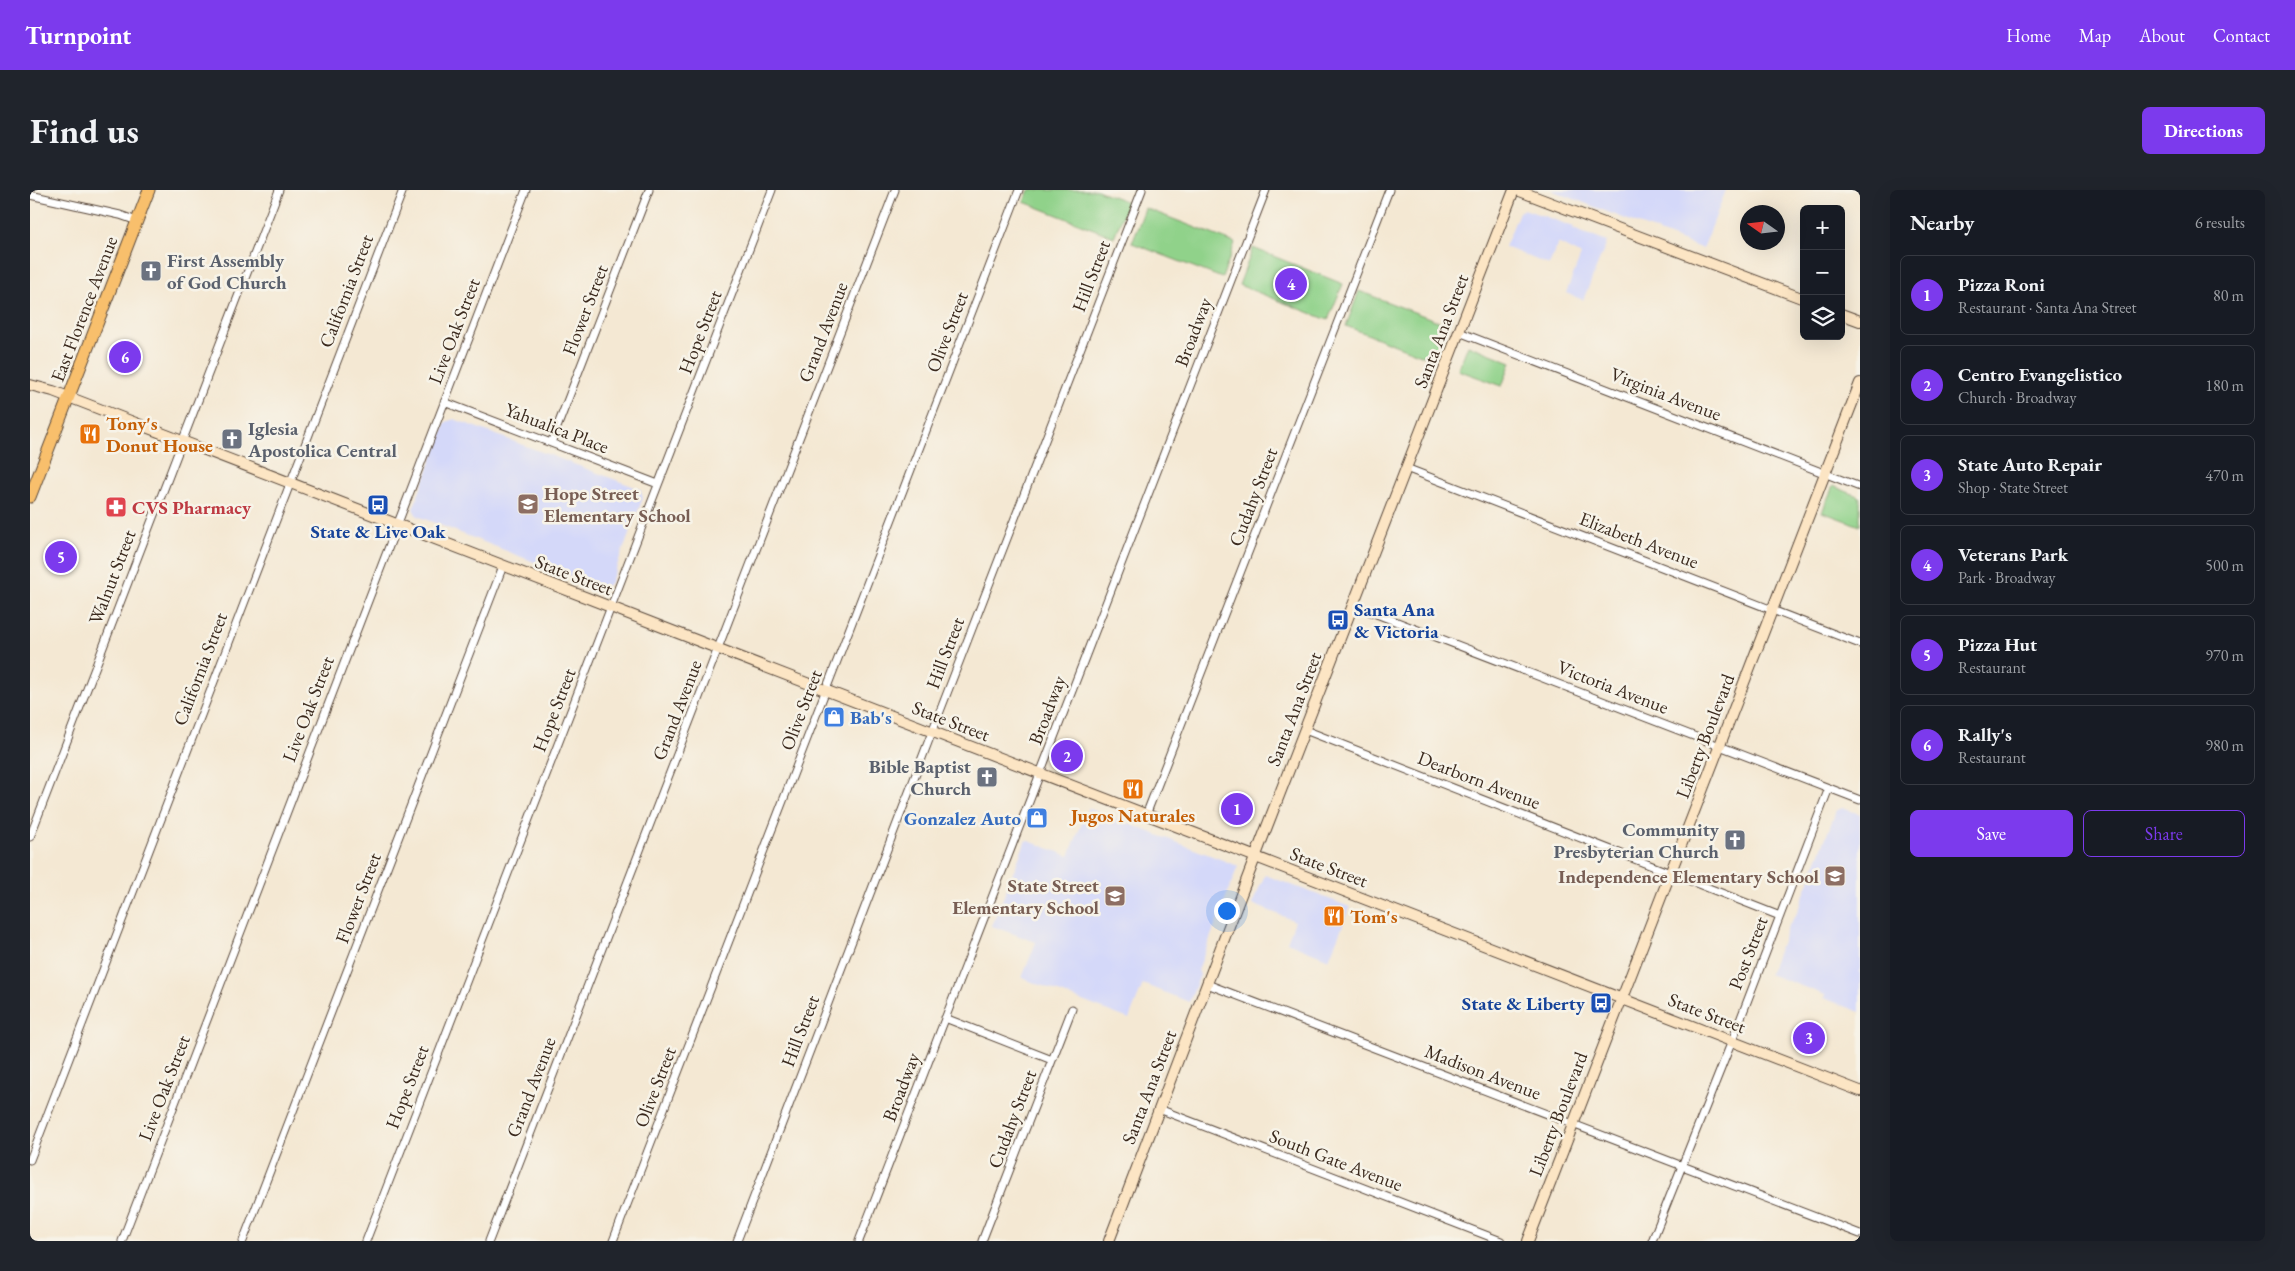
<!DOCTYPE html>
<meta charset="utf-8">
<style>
:root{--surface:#171b24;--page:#20242c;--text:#f1f3f6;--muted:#9ea1a6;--line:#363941;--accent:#7c3aed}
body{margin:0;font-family:"EB Garamond",serif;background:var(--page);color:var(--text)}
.controls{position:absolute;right:15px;top:15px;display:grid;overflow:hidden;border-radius:8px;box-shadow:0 5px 20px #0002}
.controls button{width:45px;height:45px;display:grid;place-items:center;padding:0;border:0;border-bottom:1px solid var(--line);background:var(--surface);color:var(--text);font:25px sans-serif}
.compass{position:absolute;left:1710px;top:15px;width:45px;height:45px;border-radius:50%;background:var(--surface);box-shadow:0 5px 20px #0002;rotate:284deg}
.you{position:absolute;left:1196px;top:720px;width:18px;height:18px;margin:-12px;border:4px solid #fff;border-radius:50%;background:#1a73e8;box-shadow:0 0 0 8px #1a73e833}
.badge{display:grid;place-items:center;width:32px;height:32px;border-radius:50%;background:var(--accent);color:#fff;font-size:16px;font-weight:700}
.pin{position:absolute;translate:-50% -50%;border:2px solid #fff;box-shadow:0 1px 5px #0006}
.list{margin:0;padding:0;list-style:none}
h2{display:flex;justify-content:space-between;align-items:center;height:65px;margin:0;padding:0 20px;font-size:21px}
h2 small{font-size:16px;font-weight:400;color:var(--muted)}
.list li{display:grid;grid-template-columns:32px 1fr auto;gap:15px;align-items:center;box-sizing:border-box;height:80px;margin:0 10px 10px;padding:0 10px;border:1px solid var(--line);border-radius:8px}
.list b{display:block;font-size:19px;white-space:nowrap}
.list p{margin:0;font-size:16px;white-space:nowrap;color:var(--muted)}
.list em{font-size:16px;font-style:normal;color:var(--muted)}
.actions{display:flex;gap:10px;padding:15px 20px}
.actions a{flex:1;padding:11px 0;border:1px solid var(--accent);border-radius:8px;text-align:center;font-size:18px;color:var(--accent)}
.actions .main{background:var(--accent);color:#fff}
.icon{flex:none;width:28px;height:28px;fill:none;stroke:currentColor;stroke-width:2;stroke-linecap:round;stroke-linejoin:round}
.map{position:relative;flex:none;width:1830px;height:1051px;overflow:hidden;border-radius:8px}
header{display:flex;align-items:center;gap:30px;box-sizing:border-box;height:70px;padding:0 25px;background:var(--accent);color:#fff}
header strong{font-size:24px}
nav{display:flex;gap:28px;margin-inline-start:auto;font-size:18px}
.intro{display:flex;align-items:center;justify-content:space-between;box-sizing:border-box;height:120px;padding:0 30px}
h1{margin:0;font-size:35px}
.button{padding:12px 22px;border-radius:8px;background:var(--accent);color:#fff;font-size:18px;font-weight:700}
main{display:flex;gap:30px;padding:0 30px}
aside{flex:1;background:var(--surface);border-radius:8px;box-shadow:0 5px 20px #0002}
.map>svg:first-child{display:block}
.built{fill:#d4d8f9}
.green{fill:#90d28a;stroke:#667e54}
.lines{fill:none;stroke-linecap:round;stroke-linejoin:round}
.street-casing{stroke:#574639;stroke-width:9}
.secondary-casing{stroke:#574639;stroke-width:12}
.primary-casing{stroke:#574639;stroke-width:13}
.street{stroke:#fff;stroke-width:7}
.secondary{stroke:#fce5c4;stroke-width:10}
.primary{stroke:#f8bf6c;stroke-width:11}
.labels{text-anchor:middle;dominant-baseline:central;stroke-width:5;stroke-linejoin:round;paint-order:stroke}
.worship-label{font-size:19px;font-weight:bold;fill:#5b616d;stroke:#f7f3e8;text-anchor:start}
.street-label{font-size:19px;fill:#3b2a1e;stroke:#f7f3e8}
.food-label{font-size:19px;font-weight:bold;fill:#c56008;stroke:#f7f3e8;text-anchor:start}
.education-label{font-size:19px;font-weight:bold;fill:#785e54;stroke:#f7f3e8;text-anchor:end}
.health-label{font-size:19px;font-weight:bold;fill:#be3a42;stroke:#f7f3e8;text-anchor:start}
.transit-label{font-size:19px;font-weight:bold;fill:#164399;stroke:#f7f3e8}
.shop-label{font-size:19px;font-weight:bold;fill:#366cbe;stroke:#f7f3e8;text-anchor:start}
</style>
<header>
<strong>Turnpoint</strong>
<nav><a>Home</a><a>Map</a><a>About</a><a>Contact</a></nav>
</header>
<div class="intro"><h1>Find us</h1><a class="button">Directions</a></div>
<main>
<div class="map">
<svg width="1830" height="1051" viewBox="0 0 1830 1051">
<rect width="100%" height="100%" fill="#f7f3e8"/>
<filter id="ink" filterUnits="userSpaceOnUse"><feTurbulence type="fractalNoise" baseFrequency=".02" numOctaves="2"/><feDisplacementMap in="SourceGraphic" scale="10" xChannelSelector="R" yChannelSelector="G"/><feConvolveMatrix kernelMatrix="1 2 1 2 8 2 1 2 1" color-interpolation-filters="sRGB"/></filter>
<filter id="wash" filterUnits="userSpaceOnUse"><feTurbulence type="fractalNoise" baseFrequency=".0096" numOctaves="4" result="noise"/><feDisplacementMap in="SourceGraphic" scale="20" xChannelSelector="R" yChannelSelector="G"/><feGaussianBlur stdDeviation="1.12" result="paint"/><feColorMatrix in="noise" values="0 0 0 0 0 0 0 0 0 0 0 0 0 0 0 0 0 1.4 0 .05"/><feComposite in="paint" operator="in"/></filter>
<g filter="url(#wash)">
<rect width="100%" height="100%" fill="#f4e8d3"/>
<path class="built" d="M1521,0h175l-23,59z
M1494,19l50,18 -1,2 34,13 -24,58 -17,-7 15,-38 -23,-12 -9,22 -44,-18 14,-35z
M424,229l186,70 3,9 -33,86 -9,4 -184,-72 -4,-7 33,-87z
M1058,618l150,58 -40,104 2,5 -11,27 -46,-18 -14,35 -107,-41 14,-36 -44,-16 34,-86 43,16z
M1812,618l18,6v198l-36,-14 1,-3 -56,-21 19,-48 8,-11 40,-104z
M1235,685l85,32 -21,52 -42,-17 8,-21 -43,-17z"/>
<path class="green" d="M999,0h68l31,12 -14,35 -90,-35z
M1115,18l90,35 -13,35 -90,-35z
M1223,58l90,36 -15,36 -89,-35z
M1329,101l89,34 -14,35 -88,-34z
M1438,155l43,17 -9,24 -44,-16z
M1803,296l27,11v29l-38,-14z"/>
</g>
<g filter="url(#ink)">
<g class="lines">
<g class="street-casing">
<path id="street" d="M0,5l90,20 17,6
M1429,142l401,155
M414,212l214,82
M521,253l98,-253
M1376,278l454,176
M1323,415l507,195
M1275,540l475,186
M1116,625l243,-625
M0,647l249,-647
M1177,794l653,250
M915,828l107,42
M1129,919l342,132
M0,970l373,-970
M92,1051l404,-1051
M213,1051l260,-675
M336,1051l406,-1051
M459,1051l406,-1051
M583,1051l406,-1051
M707,1051l195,-509 210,-542
M829,1051l407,-1051
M952,1051l90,-232
M1622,1051l80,-200 97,-253"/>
</g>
<g class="secondary-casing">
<path id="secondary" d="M1487,0l287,109
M1811,124l19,7
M0,195l23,6 1807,700
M1079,1051l152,-399 253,-652
M1498,1051l332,-858"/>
</g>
<g class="primary-casing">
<path id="primary" d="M0,307l119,-307"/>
</g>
<use href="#street" class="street"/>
<use href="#secondary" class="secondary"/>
<use href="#primary" class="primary"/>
</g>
</g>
<defs>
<g id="church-square" transform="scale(1.125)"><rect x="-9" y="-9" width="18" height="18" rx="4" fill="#6b7280" stroke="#f7f3e8"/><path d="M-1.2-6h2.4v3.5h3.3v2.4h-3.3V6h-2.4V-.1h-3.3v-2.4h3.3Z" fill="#fff"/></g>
<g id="restaurant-square" transform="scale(1.125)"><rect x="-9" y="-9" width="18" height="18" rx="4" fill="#e8710a" stroke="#f7f3e8"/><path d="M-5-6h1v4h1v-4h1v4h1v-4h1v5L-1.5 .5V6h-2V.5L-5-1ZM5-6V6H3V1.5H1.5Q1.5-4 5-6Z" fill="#fff"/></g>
<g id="school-square" transform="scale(1.125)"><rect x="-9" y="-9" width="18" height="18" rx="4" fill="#8d6e63" stroke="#f7f3e8"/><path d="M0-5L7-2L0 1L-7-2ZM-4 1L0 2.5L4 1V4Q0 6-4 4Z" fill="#fff"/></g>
<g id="bus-square" transform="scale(1.125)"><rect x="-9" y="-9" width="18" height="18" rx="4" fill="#1a4fb4" stroke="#f7f3e8"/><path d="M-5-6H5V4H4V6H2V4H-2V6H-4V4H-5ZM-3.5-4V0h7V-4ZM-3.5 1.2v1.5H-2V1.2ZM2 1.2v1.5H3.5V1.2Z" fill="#fff"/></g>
<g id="pharmacy-square" transform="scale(1.125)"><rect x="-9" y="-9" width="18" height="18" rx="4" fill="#e0444e" stroke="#f7f3e8"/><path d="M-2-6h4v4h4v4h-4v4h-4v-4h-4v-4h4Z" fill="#fff"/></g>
<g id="shop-square" transform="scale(1.125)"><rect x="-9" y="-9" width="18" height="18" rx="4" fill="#3f7fe0" stroke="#f7f3e8"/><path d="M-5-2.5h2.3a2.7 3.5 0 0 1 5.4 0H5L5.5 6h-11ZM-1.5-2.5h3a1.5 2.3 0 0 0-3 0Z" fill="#fff"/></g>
</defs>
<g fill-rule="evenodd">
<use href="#church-square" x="121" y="81"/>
<use href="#restaurant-square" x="60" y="244"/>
<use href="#church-square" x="202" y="249"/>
<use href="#school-square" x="498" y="314"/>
<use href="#bus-square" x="348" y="315"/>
<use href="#pharmacy-square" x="86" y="317"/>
<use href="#bus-square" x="1308" y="430"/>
<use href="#shop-square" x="804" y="527"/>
<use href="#church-square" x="957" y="587"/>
<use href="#restaurant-square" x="1103" y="599"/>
<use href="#shop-square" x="1007" y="628"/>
<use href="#church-square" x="1705" y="650"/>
<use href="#school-square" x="1805" y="686"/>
<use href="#school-square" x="1085" y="706"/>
<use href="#restaurant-square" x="1304" y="726"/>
<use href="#bus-square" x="1571" y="813"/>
</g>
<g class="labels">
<g class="worship-label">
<text x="137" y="70">First Assembly<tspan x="137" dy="22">of God Church</tspan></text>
<text x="218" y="238">Iglesia<tspan x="218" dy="22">Apostolica Central</tspan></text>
<text x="941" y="576" text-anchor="end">Bible Baptist<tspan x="941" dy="22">Church</tspan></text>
<text x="1689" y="639" text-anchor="end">Community<tspan x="1689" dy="22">Presbyterian Church</tspan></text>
</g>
<g class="street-label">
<text transform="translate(1061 86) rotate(-69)">Hill Street</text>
<text transform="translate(316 101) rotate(-69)">California Street</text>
<text transform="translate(54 119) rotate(-69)">East Florence Avenue</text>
<text transform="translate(555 120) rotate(-69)">Flower Street</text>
<text transform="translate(424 141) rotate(-69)">Live Oak Street</text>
<text transform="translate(1411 141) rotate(-69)">Santa Ana Street</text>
<text transform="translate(670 142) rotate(-69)">Hope Street</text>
<text transform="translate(793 142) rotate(-69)">Grand Avenue</text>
<text transform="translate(917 142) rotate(-69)">Olive Street</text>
<text transform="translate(1163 142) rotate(-69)">Broadway</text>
<text transform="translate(1636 204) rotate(21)">Virginia Avenue</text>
<text transform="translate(527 238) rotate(21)">Yahualica Place</text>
<text transform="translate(1223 307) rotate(-69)">Cudahy Street</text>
<text transform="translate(1609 350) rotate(21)">Elizabeth Avenue</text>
<text transform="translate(544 385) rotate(21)">State Street</text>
<text transform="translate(82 387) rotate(-69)">Walnut Street</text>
<text transform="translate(915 463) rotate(-69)">Hill Street</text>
<text transform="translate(170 479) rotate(-69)">California Street</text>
<text transform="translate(1583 497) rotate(21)">Victoria Avenue</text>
<text transform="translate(278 519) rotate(-69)">Live Oak Street</text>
<text transform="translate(1264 519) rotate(-69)">Santa Ana Street</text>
<text transform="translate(524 520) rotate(-69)">Hope Street</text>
<text transform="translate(647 520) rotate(-69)">Grand Avenue</text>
<text transform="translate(771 520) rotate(-69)">Olive Street</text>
<text transform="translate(1017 520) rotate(-69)">Broadway</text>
<text transform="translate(921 531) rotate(21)">State Street</text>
<text transform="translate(1675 546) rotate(-69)">Liberty Boulevard</text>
<text transform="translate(1449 590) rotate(21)">Dearborn Avenue</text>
<text transform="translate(1299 677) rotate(21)">State Street</text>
<text transform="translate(328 708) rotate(-69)">Flower Street</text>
<text transform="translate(1718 763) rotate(-69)">Post Street</text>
<text transform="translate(1677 823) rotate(21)">State Street</text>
<text transform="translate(770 841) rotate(-69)">Hill Street</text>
<text transform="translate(1453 882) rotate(21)">Madison Avenue</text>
<text transform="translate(377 897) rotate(-69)">Hope Street</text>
<text transform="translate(501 897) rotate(-69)">Grand Avenue</text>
<text transform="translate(625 897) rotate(-69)">Olive Street</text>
<text transform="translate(871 897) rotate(-69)">Broadway</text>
<text transform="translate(1119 897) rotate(-69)">Santa Ana Street</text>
<text transform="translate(134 898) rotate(-69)">Live Oak Street</text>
<text transform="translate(1528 924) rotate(-69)">Liberty Boulevard</text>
<text transform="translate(982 929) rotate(-69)">Cudahy Street</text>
<text transform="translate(1306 970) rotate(21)">South Gate Avenue</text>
</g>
<g class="food-label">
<text x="76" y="233">Tony's<tspan x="76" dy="22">Donut House</tspan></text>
<text x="1103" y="625" text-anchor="middle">Jugos Naturales</text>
<text x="1320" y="726">Tom's</text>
</g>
<g class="education-label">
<text x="514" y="303" text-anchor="start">Hope Street<tspan x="514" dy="22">Elementary School</tspan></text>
<text x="1789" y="686">Independence Elementary School</text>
<text x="1069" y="695">State Street<tspan x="1069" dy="22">Elementary School</tspan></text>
</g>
<g class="health-label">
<text x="102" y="317">CVS Pharmacy</text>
</g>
<g class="transit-label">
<text x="348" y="341">State &amp; Live Oak</text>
<text x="1324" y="419" text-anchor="start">Santa Ana<tspan x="1324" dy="22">&amp; Victoria</tspan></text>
<text x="1555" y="813" text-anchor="end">State &amp; Liberty</text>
</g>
<g class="shop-label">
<text x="820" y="527">Bab's</text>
<text x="991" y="628" text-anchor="end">Gonzalez Auto</text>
</g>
</g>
</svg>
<div class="controls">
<button>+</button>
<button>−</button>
<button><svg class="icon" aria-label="layers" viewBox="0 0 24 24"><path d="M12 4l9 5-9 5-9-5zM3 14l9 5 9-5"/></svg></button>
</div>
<svg class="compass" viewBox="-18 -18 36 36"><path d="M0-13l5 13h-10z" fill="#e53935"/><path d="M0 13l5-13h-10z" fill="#9ea1a6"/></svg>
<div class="you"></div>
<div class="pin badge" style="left:1207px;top:619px">1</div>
<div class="pin badge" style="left:1037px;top:566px">2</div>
<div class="pin badge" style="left:1779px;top:848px">3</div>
<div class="pin badge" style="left:1261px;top:94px">4</div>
<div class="pin badge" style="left:31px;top:367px">5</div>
<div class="pin badge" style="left:95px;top:167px">6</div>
</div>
<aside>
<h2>Nearby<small>6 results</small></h2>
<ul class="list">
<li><span class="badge">1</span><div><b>Pizza Roni</b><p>Restaurant · Santa Ana Street</p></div><em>80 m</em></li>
<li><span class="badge">2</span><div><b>Centro Evangelistico</b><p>Church · Broadway</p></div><em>180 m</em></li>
<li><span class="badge">3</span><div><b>State Auto Repair</b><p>Shop · State Street</p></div><em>470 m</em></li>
<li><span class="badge">4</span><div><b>Veterans Park</b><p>Park · Broadway</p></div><em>500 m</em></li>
<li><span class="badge">5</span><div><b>Pizza Hut</b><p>Restaurant</p></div><em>970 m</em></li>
<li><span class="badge">6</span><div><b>Rally's</b><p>Restaurant</p></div><em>980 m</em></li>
</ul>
<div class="actions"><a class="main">Save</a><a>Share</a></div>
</aside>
</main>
